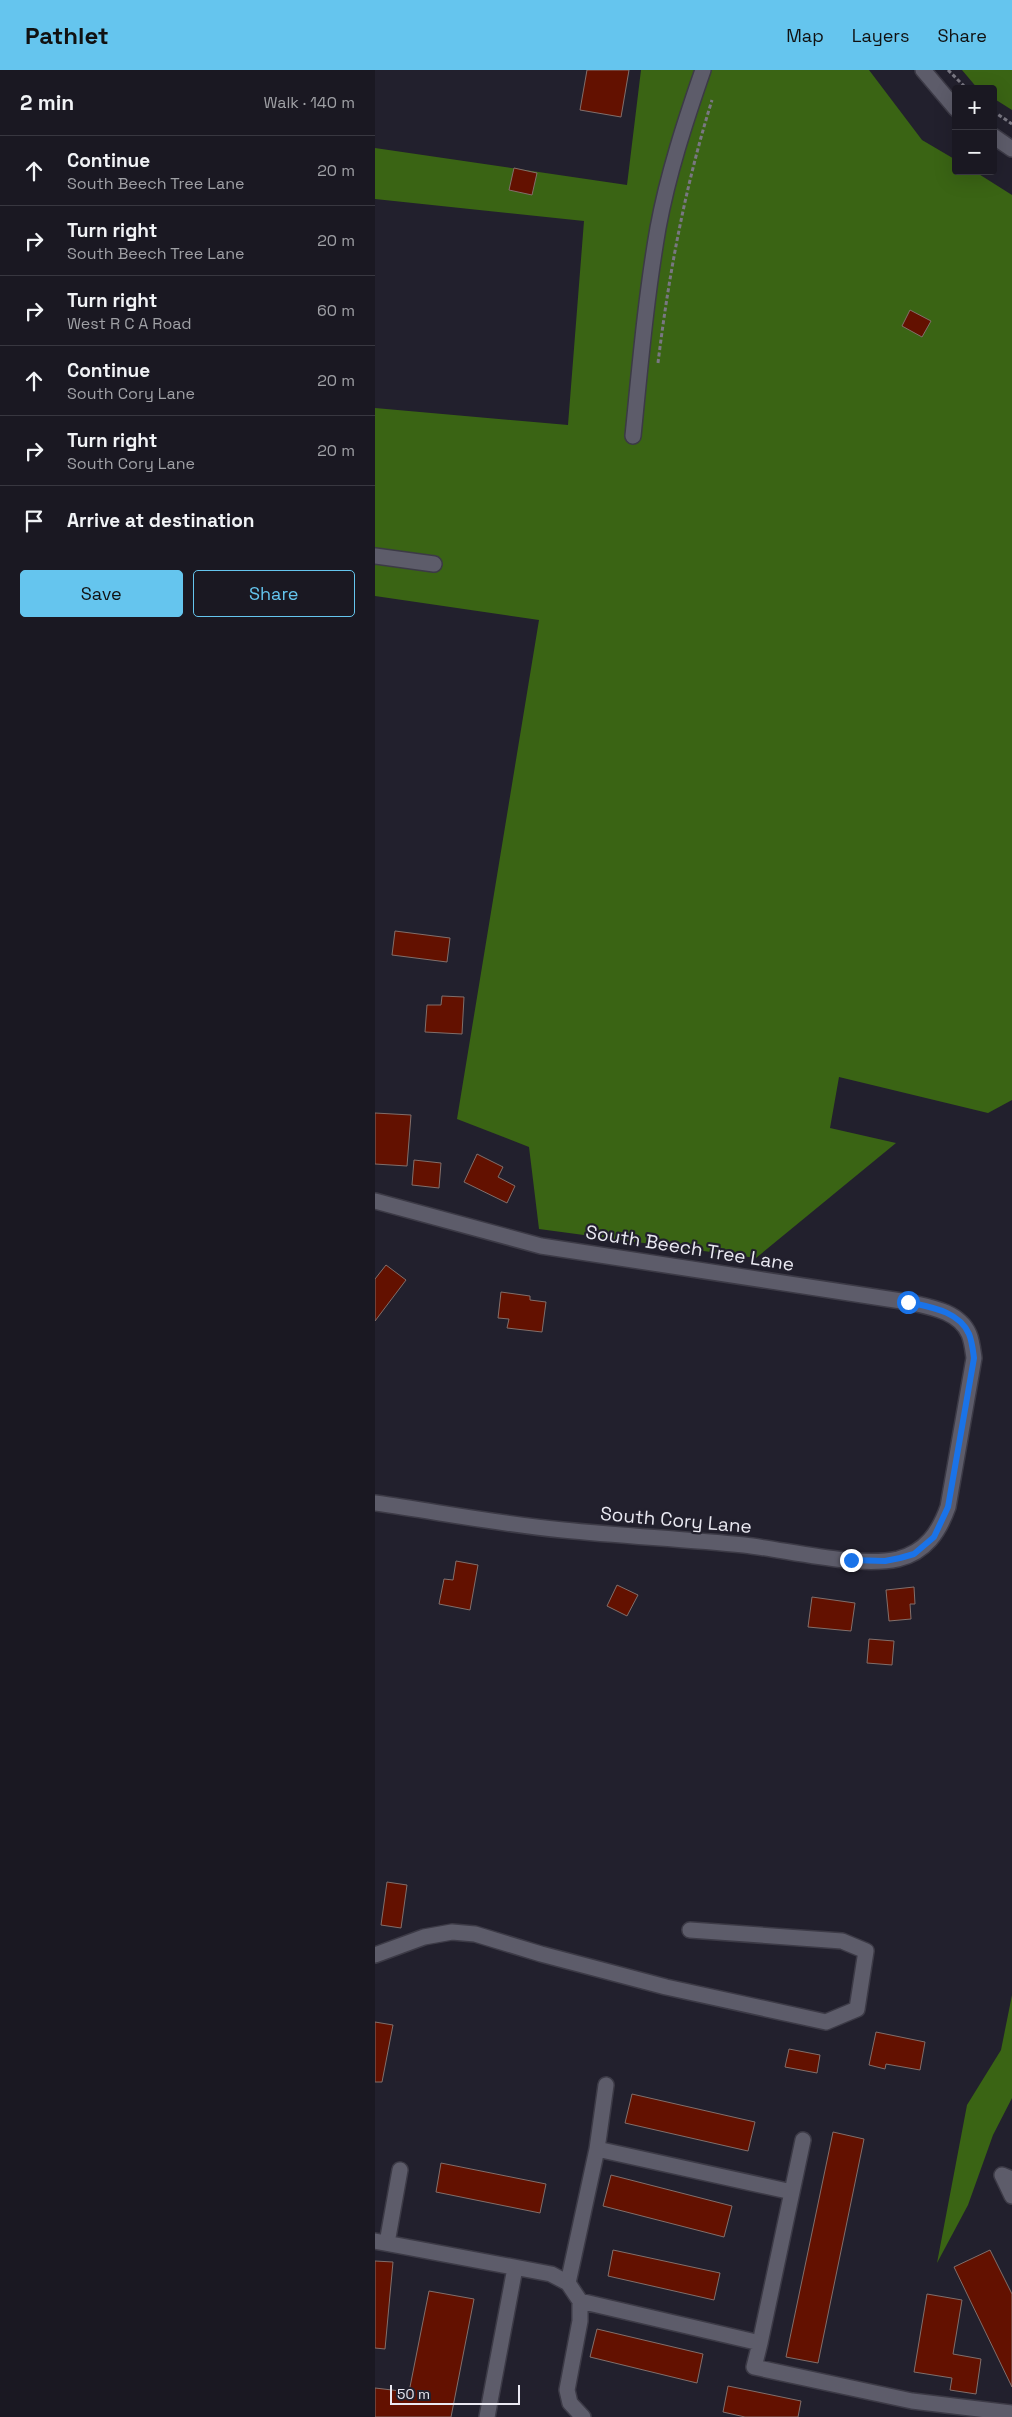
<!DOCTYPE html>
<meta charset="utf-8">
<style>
:root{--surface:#1a1822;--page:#23212a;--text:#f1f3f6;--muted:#9fa0a5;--line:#383740;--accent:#65c5ee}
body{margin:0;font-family:"Space Grotesk",sans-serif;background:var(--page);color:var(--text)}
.controls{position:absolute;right:15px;top:15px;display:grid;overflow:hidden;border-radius:5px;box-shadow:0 5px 20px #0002}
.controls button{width:45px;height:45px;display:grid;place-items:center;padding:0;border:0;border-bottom:1px solid var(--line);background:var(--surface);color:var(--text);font:25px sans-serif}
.scale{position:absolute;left:15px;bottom:12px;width:130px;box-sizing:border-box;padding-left:5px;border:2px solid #eae9f2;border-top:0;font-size:14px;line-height:18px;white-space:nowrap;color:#eae9f2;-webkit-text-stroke:4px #22202d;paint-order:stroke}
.stop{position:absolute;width:15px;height:15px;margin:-11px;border:4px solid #1a73e8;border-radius:50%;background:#fff}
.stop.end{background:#1a73e8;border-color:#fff;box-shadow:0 1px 5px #0008}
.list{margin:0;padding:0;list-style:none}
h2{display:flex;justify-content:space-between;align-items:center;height:65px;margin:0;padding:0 20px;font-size:21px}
h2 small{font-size:16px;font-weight:400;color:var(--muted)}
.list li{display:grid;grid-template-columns:32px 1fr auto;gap:15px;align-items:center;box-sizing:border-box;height:70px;padding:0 20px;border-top:1px solid var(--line)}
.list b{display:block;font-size:19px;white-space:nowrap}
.list p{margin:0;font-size:16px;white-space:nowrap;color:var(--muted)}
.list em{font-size:16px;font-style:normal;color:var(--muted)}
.actions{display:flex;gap:10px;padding:15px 20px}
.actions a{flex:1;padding:11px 0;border:1px solid var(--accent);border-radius:5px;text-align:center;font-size:18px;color:var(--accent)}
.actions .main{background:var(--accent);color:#111}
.icon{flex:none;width:28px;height:28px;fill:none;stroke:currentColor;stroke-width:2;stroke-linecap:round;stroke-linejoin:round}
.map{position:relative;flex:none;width:637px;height:2347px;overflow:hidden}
header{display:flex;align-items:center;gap:30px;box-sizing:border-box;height:70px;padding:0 25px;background:var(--accent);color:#111}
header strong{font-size:24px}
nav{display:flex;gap:28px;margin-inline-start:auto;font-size:18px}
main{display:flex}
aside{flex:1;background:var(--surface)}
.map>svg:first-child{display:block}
.forest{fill:#3a6414}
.building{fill:#631100;stroke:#816f6b}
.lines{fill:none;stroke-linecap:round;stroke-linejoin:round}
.minor-casing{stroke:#3c3a46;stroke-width:18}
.path{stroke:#797782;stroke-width:3;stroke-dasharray:4 2.5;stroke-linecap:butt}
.minor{stroke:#5d5c6a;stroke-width:15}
.route{stroke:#1a73e8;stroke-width:6}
.labels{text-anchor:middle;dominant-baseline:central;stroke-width:4.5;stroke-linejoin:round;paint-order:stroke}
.street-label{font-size:19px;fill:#eae9f2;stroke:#22202d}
</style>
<header>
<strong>Pathlet</strong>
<nav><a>Map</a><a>Layers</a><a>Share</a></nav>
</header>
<main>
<aside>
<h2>2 min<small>Walk · 140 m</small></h2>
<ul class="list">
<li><svg class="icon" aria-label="ahead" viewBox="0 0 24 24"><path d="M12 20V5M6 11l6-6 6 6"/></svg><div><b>Continue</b><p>South Beech Tree Lane</p></div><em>20 m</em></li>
<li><svg class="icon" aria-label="right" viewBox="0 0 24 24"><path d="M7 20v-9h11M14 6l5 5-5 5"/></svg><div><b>Turn right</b><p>South Beech Tree Lane</p></div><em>20 m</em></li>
<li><svg class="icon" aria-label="right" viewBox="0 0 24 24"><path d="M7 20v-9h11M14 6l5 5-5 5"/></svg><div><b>Turn right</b><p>West R C A Road</p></div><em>60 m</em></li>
<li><svg class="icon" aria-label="ahead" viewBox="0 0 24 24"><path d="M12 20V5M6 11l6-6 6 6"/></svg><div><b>Continue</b><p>South Cory Lane</p></div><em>20 m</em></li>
<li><svg class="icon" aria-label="right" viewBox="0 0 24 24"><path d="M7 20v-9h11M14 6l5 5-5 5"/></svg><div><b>Turn right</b><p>South Cory Lane</p></div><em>20 m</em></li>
<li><svg class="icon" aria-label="arrive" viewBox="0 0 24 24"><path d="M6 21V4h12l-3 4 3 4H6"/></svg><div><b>Arrive at destination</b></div></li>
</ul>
<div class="actions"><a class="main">Save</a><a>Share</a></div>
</aside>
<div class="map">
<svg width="637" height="2347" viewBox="0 0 637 2347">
<rect width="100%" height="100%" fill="#22202d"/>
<path class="forest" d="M266,0h228l53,70 34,20v11h18l38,24v905l-24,13 -149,-36 -9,51 66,15 -140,115 -217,-29 -10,-82 -72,-28 82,-499 -164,-24v-188l193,17 16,-204 -209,-22v-51l252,37z
M587,0h50v40l-19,-12v-9h-15z
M637,1925v103l-19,37 -25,70 -31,58 30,-158 34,-55z"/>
<path class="building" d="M212,0h42l-8,47 -41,-7z
M139,98l23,5 -5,22 -23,-5z
M535,240l21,11 -9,16 -20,-11z
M20,861l55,7 -3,24 -55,-7z
M67,926l22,1 -2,37 -37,-2 2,-27h14z
M0,1043l36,2 -4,51 -32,-2z
M102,1084l26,13 -5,10 17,9 -8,17 -43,-21z
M39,1090l27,3 -2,25 -27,-3z
M11,1195l20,15 -31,41v-42z
M126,1222l29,4v4l16,2 -4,30 -35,-4 2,-9 -11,-1z
M81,1491l22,4 -8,45 -31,-6 5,-25 9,1z
M242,1515l21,10 -11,21 -20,-10z
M539,1517l1,17h-5l1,15 -22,2 -3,-31z
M437,1527l43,6 -4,28 -43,-4z
M494,1569l25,2 -2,24 -25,-2z
M12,1812l20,3 -6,43 -20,-3z
M0,1952l18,3 -11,57h-7z
M501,1962l49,10 -5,28 -34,-6 -1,5 -16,-4z
M414,1979l31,6 -3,18 -32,-6z
M257,2024l123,28 -7,29 -123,-28z
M458,2062l31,7 -46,224 -32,-6z
M66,2093l105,21 -6,29 -104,-21z
M236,2105l121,31 -8,31 -121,-31z
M238,2180l107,23 -6,27 -106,-24z
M615,2180l22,44v93l-58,-120z
M0,2191l18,1 -8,87 -10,-1z
M54,2221l45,8 -23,118h-76v-29l34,4z
M552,2224l35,6 -9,54 28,5 -5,35 -26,-4 2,-12 -38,-6z
M222,2259l106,25 -6,29 -107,-26z
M353,2316l73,15 -3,16h-53l-22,-5z"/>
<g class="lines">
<g class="minor-casing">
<path id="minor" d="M548,0l33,39
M618,66l19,13
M258,366c7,-70 13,-139 25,-208 10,-54 27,-106 45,-158
M0,486l59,8
M0,1131l166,45 367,56c22,5 51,9 61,32 3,7 4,17 5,24l-26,149c-9,25 -22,45 -50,52 -41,9 -110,-9 -154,-14 -60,-6 -121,-9 -181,-15 -63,-6 -125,-18 -188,-27
M0,1885l49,-18 28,-5 23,2 66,20 125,33 160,35 31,-13 9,-58 -24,-10 -152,-11
M222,2079l195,43
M637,2109l-10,-4 10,21
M0,2171l176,33 17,9 12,18 180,42 -6,24 158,34 100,12
M12,2173l13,-73
M193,2213l29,-134 9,-64
M205,2231v20l-13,69 3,13 13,14
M385,2273l43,-203
M112,2347l28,-149"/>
</g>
<path class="path" d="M573,0l19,19
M618,41l19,13
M283,293c11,-90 27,-176 54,-263"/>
<use href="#minor" class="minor"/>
</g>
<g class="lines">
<path class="route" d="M476,1490l34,1 15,-3 14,-4 20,-17 14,-30 26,-149c-1,-7 -2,-17 -5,-24 -10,-23 -39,-27 -61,-32"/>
</g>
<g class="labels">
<g class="street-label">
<text transform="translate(315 1178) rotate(9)">South Beech Tree Lane</text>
<text transform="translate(301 1450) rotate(5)">South Cory Lane</text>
</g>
</g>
</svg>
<div class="controls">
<button>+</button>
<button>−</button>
</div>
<div class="scale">50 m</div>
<div class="stop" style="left:533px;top:1232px"></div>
<div class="stop end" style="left:476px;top:1490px"></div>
</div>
</main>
